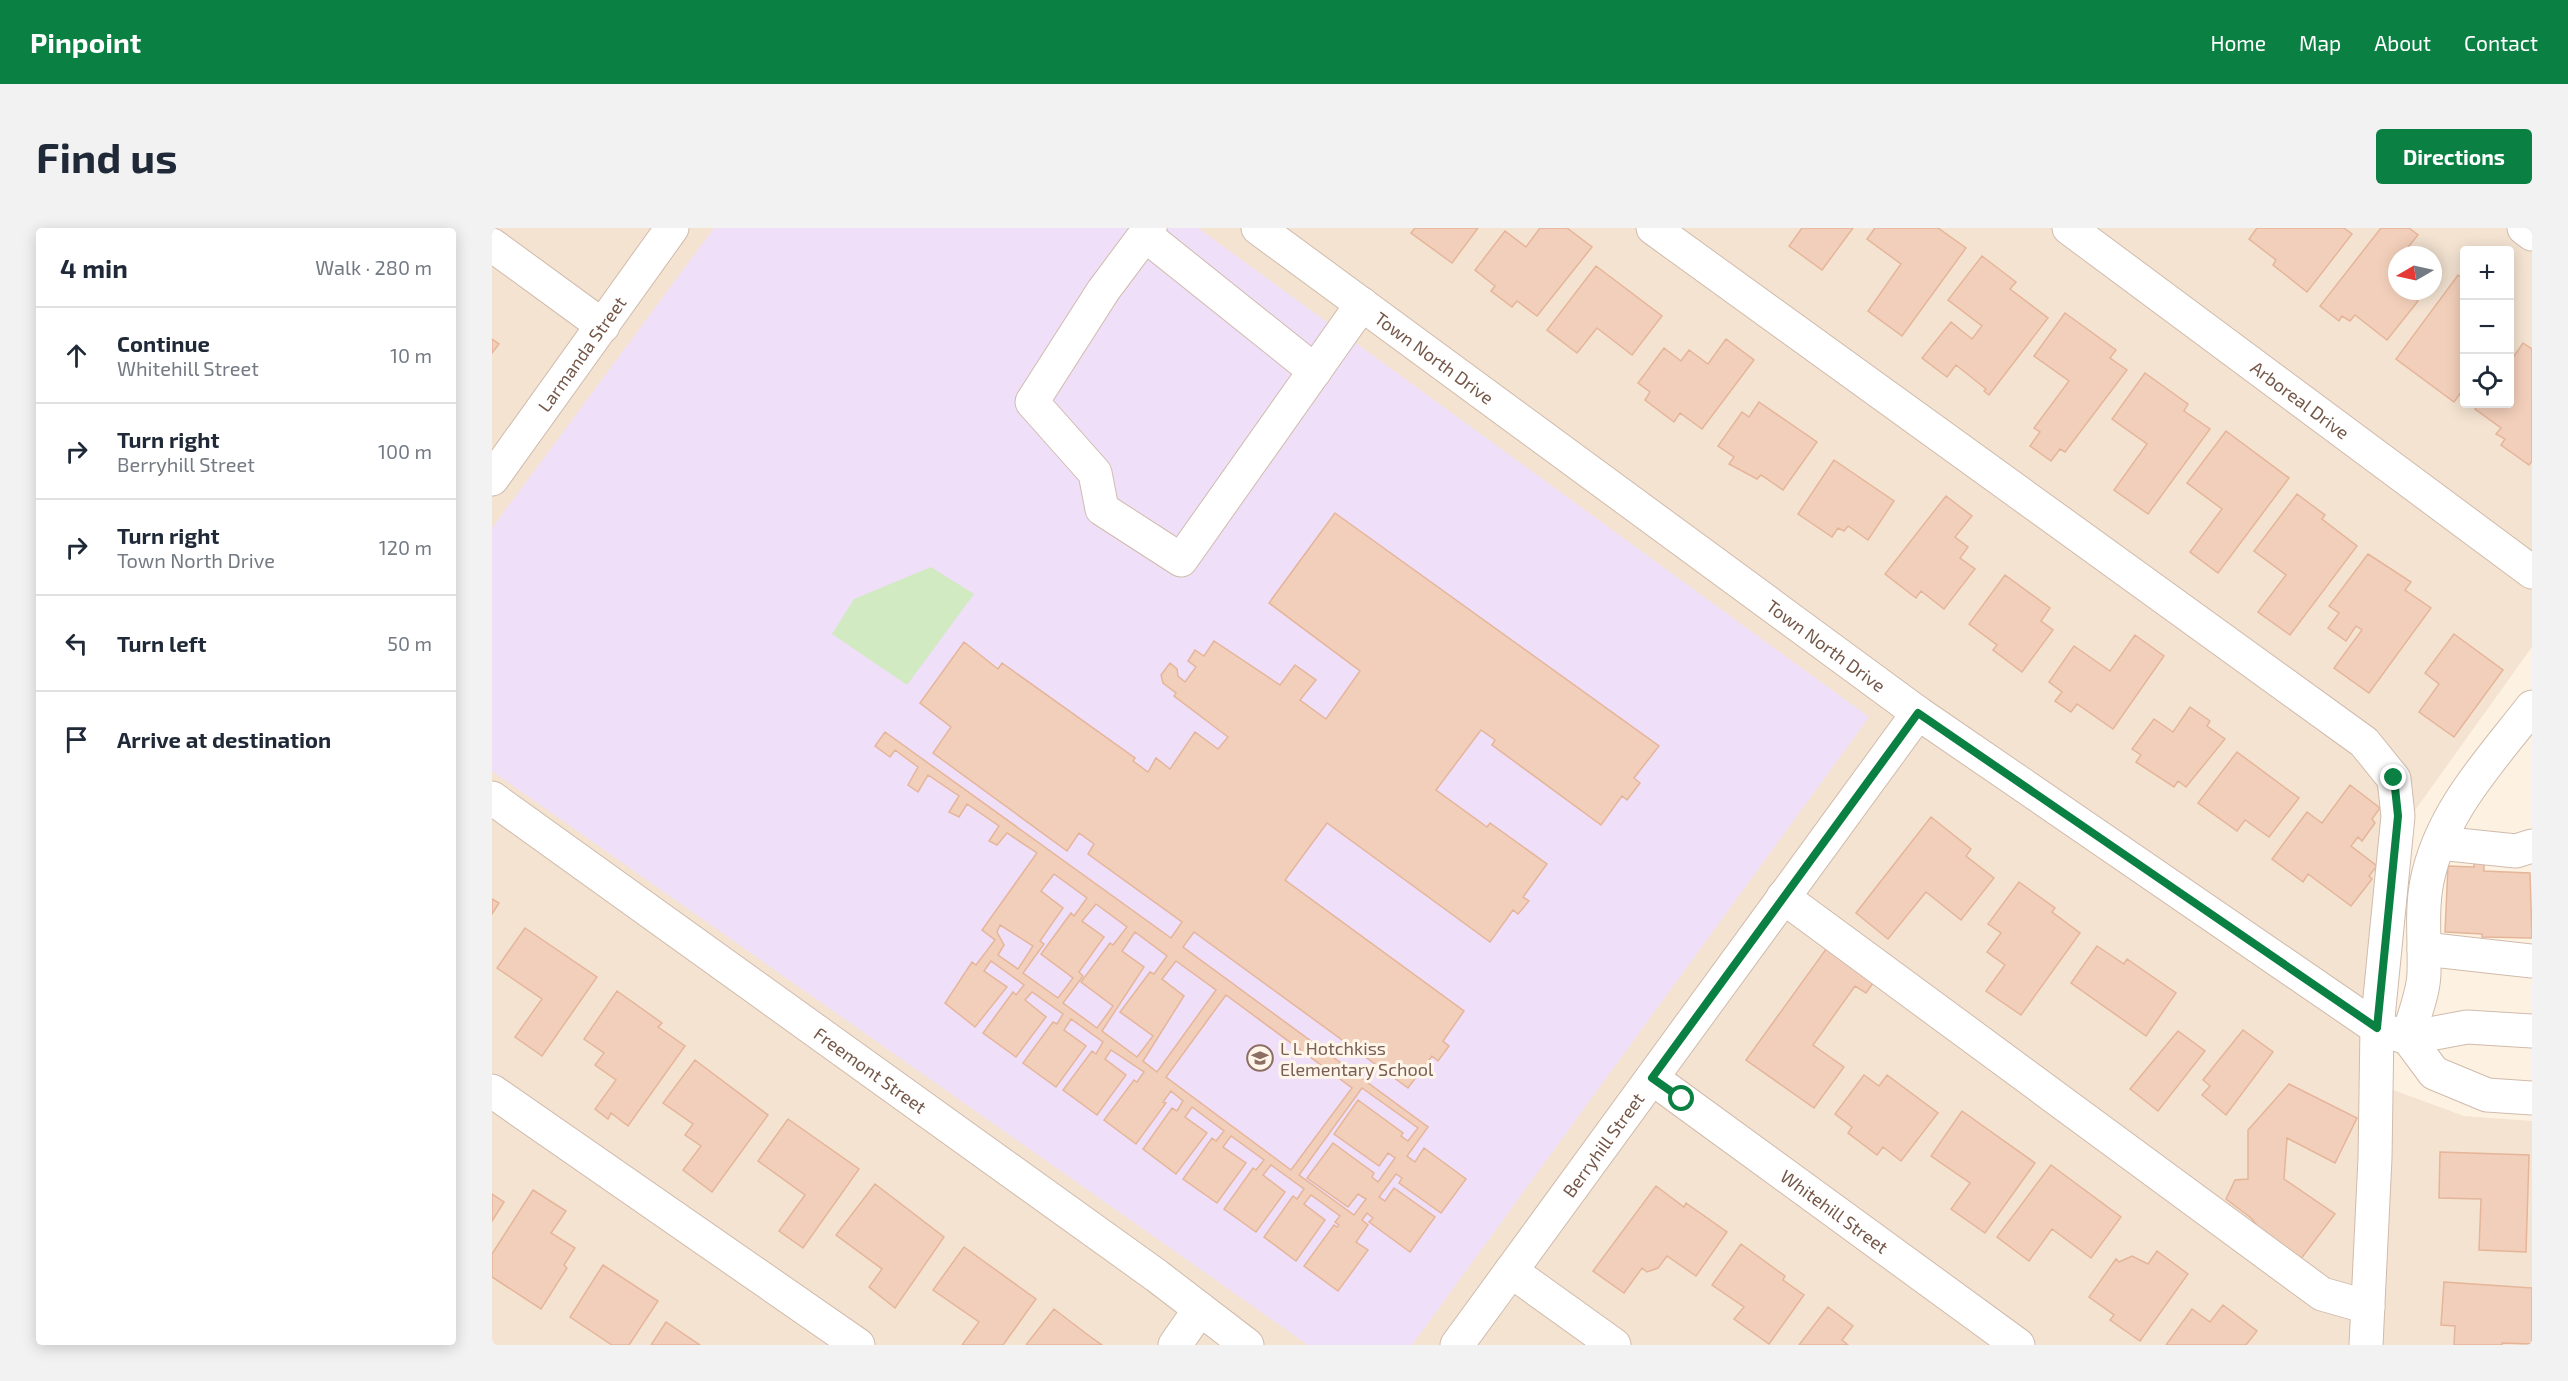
<!DOCTYPE html>
<meta charset="utf-8">
<style>
:root{--surface:#fff;--page:#f2f2f3;--text:#1f2937;--muted:#747a83;--line:#e0e1e3;--accent:#0b8043}
body{margin:0;font-family:"Exo 2",sans-serif;background:var(--page);color:var(--text)}
.controls{position:absolute;right:18px;top:18px;display:grid;overflow:hidden;border-radius:6px;box-shadow:0 3px 15px #0003}
.controls button{width:54px;height:54px;display:grid;place-items:center;padding:0;border:0;border-bottom:2px solid var(--line);background:var(--surface);color:var(--text);font:30px sans-serif}
.compass{position:absolute;left:1896px;top:18px;width:54px;height:54px;border-radius:50%;background:var(--surface);box-shadow:0 3px 15px #0003;rotate:261deg}
.stop{position:absolute;width:18px;height:18px;margin:-14px;border:4px solid #0b8043;border-radius:50%;background:#fff}
.stop.end{background:#0b8043;border-color:#fff;box-shadow:0 2px 6px #0008}
.list{margin:0;padding:0;list-style:none}
h2{display:flex;justify-content:space-between;align-items:center;height:78px;margin:0;padding:0 24px;font-size:26px}
h2 small{font-size:20px;font-weight:400;color:var(--muted)}
.list li{display:grid;grid-template-columns:39px 1fr auto;gap:18px;align-items:center;box-sizing:border-box;height:96px;padding:0 24px;border-top:2px solid var(--line)}
.list b{display:block;font-size:22px;white-space:nowrap}
.list p{margin:0;font-size:20px;white-space:nowrap;color:var(--muted)}
.list em{font-size:20px;font-style:normal;color:var(--muted)}
.icon{flex:none;width:33px;height:33px;fill:none;stroke:currentColor;stroke-width:2;stroke-linecap:round;stroke-linejoin:round}
.map{position:relative;flex:none;width:2040px;height:1117px;overflow:hidden;border-radius:6px}
header{display:flex;align-items:center;gap:36px;box-sizing:border-box;height:84px;padding:0 30px;background:var(--accent);color:#fff}
header strong{font-size:28px}
nav{display:flex;gap:33px;margin-inline-start:auto;font-size:21px}
.intro{display:flex;align-items:center;justify-content:space-between;box-sizing:border-box;height:144px;padding:0 36px}
h1{margin:0;font-size:42px}
.button{padding:15px 27px;border-radius:6px;background:var(--accent);color:#fff;font-size:21px;font-weight:700}
main{display:flex;gap:36px;padding:0 36px}
aside{flex:1;background:var(--surface);border-radius:6px;box-shadow:0 3px 15px #0003}
.map>svg:first-child{display:block}
.residential{fill:#f4e3d1;fill-rule:evenodd}
.education{fill:#efdff9}
.green{fill:#d2eac1}
.building{fill:#f2cfba;stroke:#e5b59a;stroke-width:1.5;fill-rule:evenodd}
.lines{fill:none;stroke-linecap:round;stroke-linejoin:round}
.minor-casing{stroke:#d0bbac;stroke-width:35}
.minor{stroke:#fff;stroke-width:33}
.route{stroke:#0b8043;stroke-width:8}
.labels{text-anchor:middle;dominant-baseline:central;stroke-width:6;stroke-linejoin:round;paint-order:stroke}
.street-label{font-size:18px;fill:#755748;stroke:#fff6e9}
.education-label{font-size:18px;fill:#785e54;stroke:#fff6e9;text-anchor:start}
</style>
<header>
<strong>Pinpoint</strong>
<nav><a>Home</a><a>Map</a><a>About</a><a>Contact</a></nav>
</header>
<div class="intro"><h1>Find us</h1><a class="button">Directions</a></div>
<main>
<aside>
<h2>4 min<small>Walk · 280 m</small></h2>
<ul class="list">
<li><svg class="icon" aria-label="ahead" viewBox="0 0 24 24"><path d="M12 20V5M6 11l6-6 6 6"/></svg><div><b>Continue</b><p>Whitehill Street</p></div><em>10 m</em></li>
<li><svg class="icon" aria-label="right" viewBox="0 0 24 24"><path d="M7 20v-9h11M14 6l5 5-5 5"/></svg><div><b>Turn right</b><p>Berryhill Street</p></div><em>100 m</em></li>
<li><svg class="icon" aria-label="right" viewBox="0 0 24 24"><path d="M7 20v-9h11M14 6l5 5-5 5"/></svg><div><b>Turn right</b><p>Town North Drive</p></div><em>120 m</em></li>
<li><svg class="icon" aria-label="left" viewBox="0 0 24 24"><path d="M17 20v-9H6M10 6l-5 5 5 5"/></svg><div><b>Turn left</b></div><em>50 m</em></li>
<li><svg class="icon" aria-label="arrive" viewBox="0 0 24 24"><path d="M6 21V4h12l-3 4 3 4H6"/></svg><div><b>Arrive at destination</b></div></li>
</ul>
</aside>
<div class="map">
<svg width="2040" height="1117" viewBox="0 0 2040 1117">
<rect width="100%" height="100%" fill="#fdf2e2"/>
<path class="residential" d="M0,0h2040v419l-126,176 -18,265 76,28 68,5v224h-2040zM1972,22h46v154h-46zM1905,27h36v36h-36z"/>
<path class="education" d="M222,0h484l671,489 -457,628h-104l-816,-574v-243z"/>
<path class="green" d="M439,339l43,27 -67,91 -75,-51 22,-35z"/>
<path class="building" d="M923,0h63l-26,35 -41,-30z
M1048,0h27l25,19 -55,69 -20,-15 -5,6 -21,-16 4,-5 -20,-16 30,-39 21,16z
M1310,0h51l-31,42 -33,-24z
M1383,0h63l28,20 -64,88 -34,-25 33,-47 -34,-25z
M1765,0h87l8,6 -45,58 -34,-27 3,-5 -27,-21z
M1889,0h28l9,7 -16,20h-5v36h9l12,10 -31,39 -32,-25 -5,6 -8,-5 -3,5 -19,-15z
M1490,28l34,26 -6,7 38,29 -59,77 -5,-4 2,-2 -30,-24 -9,12 -25,-19 29,-36 21,17 10,-13 -34,-26z
M1104,38l66,50 -30,39 -35,-27 -20,25 -30,-23z
M1966,47l6,5v108l-10,14 -58,-43z
M1573,85l51,37 -6,8 17,12 -62,82 -5,-3 -9,12 -21,-15 10,-14 -6,-4 35,-47 -35,-25z
M0,111l7,5 -7,9z
M1234,111l28,21 -52,69 -22,-16 -6,9 -29,-22 5,-8 -12,-9 26,-35 17,13 8,-11 19,14z
M2031,115l9,6v112l-3,4 -28,-20 4,-6 -9,-5 5,-6 -26,-19 4,-5h31v-42z
M1653,145l43,31 -4,7 26,18 -62,85 -34,-24 33,-46 -35,-25z
M1267,174l58,40 -34,48 -22,-15 -4,4 -28,-15 5,-7 -16,-11 24,-34 7,5z
M1734,203l63,47 -71,95 -28,-21 32,-43 -35,-26z
M1342,232l60,41 -26,39 -20,-14 -4,5 -6,-3 -6,9 -34,-23z
M1805,266l28,21 -3,4 35,27 -67,89 -32,-23 28,-37 -32,-24z
M1454,268l26,20 -17,21 13,10 -8,11 15,11 -31,40 -23,-18 -5,7 -31,-24z
M843,285l324,233 -25,32 6,5 -13,17 -5,-4 -21,29 -109,-80 3,-5 -14,-10 -45,60 51,37 3,-4 57,41 -24,33 6,4 -11,13 -5,-4 -23,32 -163,-119 -42,57 179,131 -21,30 6,5 -11,15 -6,-5 -24,32 -214,-156 -11,15 245,180 -21,29 8,6 9,-14 42,31 -25,34 -42,-30 3,-5 -6,-4 -17,23 6,4 9,-13 41,29 -25,35 -41,-30 4,-4 -6,-5 -5,7 6,5 -12,17 12,8 -30,41 -34,-25 30,-41 3,2 2,-2 -4,-3 5,-6 -29,-21 -7,9 21,16 -29,41 -32,-24 29,-41 4,3 7,-10 -33,-24 -8,10 22,17 -29,40 -32,-23 29,-41 3,2 8,-10 -33,-24 -8,11 23,16 -29,40 -34,-24 29,-41 4,3 8,-10 -32,-24 -7,10 22,16 -31,41 -33,-25 29,-41 5,3 6,-10 -12,-10 -8,11 3,1 -30,41 -32,-24 30,-40 3,2 7,-10 -33,-22 -6,9 21,16 -29,40 -34,-25 29,-39 4,3 7,-12 -32,-23 -7,11 22,16 -30,41 -33,-24 30,-41 4,2 6,-10 -31,-22 -7,8 21,17 -30,40 -33,-24 30,-41 3,3 8,-10 -33,-24 -7,10 23,16 -32,40 -30,-24 27,-41 4,3 19,-25 -13,-10 55,-77 -30,-20 -10,12 -8,-4 10,-15 -32,-22 -8,13 -10,-5 10,-16 -31,-21 -10,17 -10,-7 10,-18 -23,-17 -5,7 -15,-11 10,-14 286,206 11,-16 -94,-68 6,-10 -15,-11 -12,18 -134,-98 18,-26 -31,-24 44,-61 34,27 4,-6 133,95 -2,3 15,11 8,-14 14,11 25,-37 23,17 10,-12 -54,-41 2,-3 -13,-10 -2,-8 9,-12 7,6 1,7 7,6 11,-15 -8,-6 7,-11 9,6 10,-15 66,44 15,-20 21,15 -16,20 26,19 34,-48 -91,-68zM562,646l33,24 -13,18 -3,-3 -30,41 32,24 -15,20 -35,-25 21,-29 -4,-3 23,-33 -22,-17zM604,676l31,23 -14,18 -3,-2 -29,39 32,24 -16,22 -34,-25 20,-27 -4,-4 25,-35 -22,-16zM508,697l33,21 -15,23 -20,-14 6,-10 -7,-13zM643,704l32,24 -13,18 -4,-2 -30,40 33,24 -16,21 -35,-26 42,-64 -22,-16zM684,733l40,29 -59,82 -14,-11 41,-65 -22,-17zM734,767l126,93 -61,82 -125,-93zM870,860l56,40 -10,13 -7,-5 2,-3 -45,-33 -24,34 45,32 9,-13 7,5 -17,24 -6,-5 2,-4 -41,-30 -26,35 41,29 10,-13 8,5 -12,16 -55,-40z
M1876,326l43,28 -6,8 26,18 -62,85 -35,-25 28,-38 -6,-4 -10,15 -18,-13 11,-15 -10,-7z
M1513,347l45,33 -9,13 12,9 -31,42 -29,-22 4,-5 -28,-21z
M1962,406l49,36 -49,67 -35,-25 20,-28 -14,-11z
M1643,407l29,21 -51,73 -36,-25 -6,8 -16,-11 7,-9 -13,-10 25,-36 36,25z
M1698,479l20,14 -3,5 18,13 -39,48 -8,-6 -4,6 -38,-25 5,-7 -9,-6 22,-30 19,13z
M1745,524l62,46 -30,39 -24,-17 -8,11 -39,-28z
M1858,557l30,23 -8,11 3,4 -13,18 -4,-4 -7,9 26,20 -8,10 3,3 -21,27 -43,-32 -5,8 -31,-23 35,-47 15,11z
M1439,589l40,32 -5,7 28,22 -33,42 -35,-28 -38,47 -32,-26z
M1982,635h10v8l46,2 2,65 -50,-1v-3l-37,-2 3,-66 26,1z
M1527,654l36,26 -3,4 28,21 -59,82 -35,-24 19,-26 -18,-13 14,-19 -13,-9z
M0,671l7,4 -7,11z
M33,700l72,49 -55,79 -27,-19 27,-38 -45,-31z
M1337,717l44,38 -7,10 -11,-7 -42,59 31,22 -30,41 -68,-48z
M1605,718l27,18 3,-5 49,34 -30,43 -75,-53z
M125,763l45,32 -4,4 27,19 -57,80 -17,-13 -3,6 -13,-10 21,-29 -21,-15 9,-12 -20,-14z
M1751,802l30,22 -47,63 -24,-20 8,-9 -7,-6z
M1686,803l27,20 -47,60 -28,-22z
M203,832l73,55 -56,77 -29,-22 18,-24 -16,-11 8,-11 -30,-21z
M1372,847l15,11 8,-11 51,38 -37,48 -18,-14 -6,8 -29,-22 4,-6 -17,-13z
M1797,856l68,34 -22,45 -48,-25 -3,41 51,35 -35,46 -46,-33 2,-3 -5,-6 -25,-19 9,-19 13,-1v-49z
M1470,883l73,52 -50,70 -34,-24 19,-26 -39,-27z
M296,891l71,50 -56,79 -24,-17 26,-36 -47,-34z
M1948,924l89,3 -3,97 -47,-2 2,-51 -42,-1z
M1559,937l70,52 -30,41 -39,-29 -23,32 -32,-24z
M383,956l69,53 -49,71 -26,-21 13,-18 -46,-34z
M1164,958l28,21 2,-4 41,29 -31,44 -29,-20 -9,12 -11,4 -5,-4 -18,25 -31,-22z
M41,962l33,21 -15,22 24,15 -11,17 3,3 -26,41 -49,-32v-23z
M0,966l12,8 -12,19z
M1249,1016l44,32 -2,4 21,15 -35,49 -35,-25 10,-12 -32,-22z
M472,1019l72,52 -33,46h-41l17,-23 -46,-32z
M1665,1023l31,23 -48,67 -30,-21 4,-5 -25,-18 27,-38 3,3 13,-6 16,8z
M111,1037l55,36 -29,44h-17l-42,-28z
M1952,1054l88,6v56l-30,-1v2h-48l1,-19 -14,-1z
M1731,1077l34,26 -11,14h-80l26,-36 18,13z
M1336,1079l25,19 -11,14 6,5h-49z
M562,1081l34,26 14,10h-76z
M174,1094l34,23h-49z"/>
<g class="lines">
<g class="minor-casing">
<g id="minor">
<path d="M658,0l-47,63 -71,111 63,71 7,36 79,51 181,-256"/>
<path id="s1" d="M766,0l660,485 459,315 31,10 59,-11 65,4"/>
<path d="M1161,0l711,514 30,37 4,37 -21,212 -2,130 -9,187"/>
<path id="s2" d="M1577,0l463,344"/>
<path d="M2032,0l8,6"/>
<path d="M653,7l170,136"/>
<path d="M0,17l111,81"/>
<path id="s3" d="M0,251l180,-251"/>
<path id="s4" d="M0,570l665,478 90,69"/>
<path d="M1947,615l77,8 16,-5"/>
<path d="M1291,669l539,397 46,13"/>
<path d="M1932,721l108,12"/>
<path d="M1916,810c5,-21 16,-45 16,-66 1,-31 -3,-61 3,-91 14,-69 63,-120 105,-174"/>
<path d="M1916,810l26,35 53,22 45,3"/>
<path id="s5" d="M1160,850l366,267"/>
<path d="M0,863l366,254"/>
<path d="M1019,1043l103,74"/>
<path d="M683,1117l25,-36"/>
<path id="s6" d="M965,1117l461,-632"/>
</g>
</g>
<use href="#minor" class="minor"/>
</g>
<g class="lines">
<path class="route" d="M1190,871l-30,-21 266,-365 459,315 21,-212 -4,-38"/>
</g>
<defs>
<g id="school-ring" transform="scale(1.35)"><circle r="9.5" fill="#fff6e9" stroke="#8d6e63" stroke-width="1.5"/><path d="M0-5L7-2L0 1L-7-2ZM-4 1L0 2.5L4 1V4Q0 6-4 4Z" fill="#8d6e63"/></g>
</defs>
<g fill-rule="evenodd">
<use href="#school-ring" x="768" y="830"/>
</g>
<g class="labels">
<g class="street-label">
<text stroke="none"><textPath href="#s3" startOffset="154">Larmanda Street</textPath></text>
<text stroke="none"><textPath href="#s1" startOffset="219">Town North Drive</textPath></text>
<text stroke="none"><textPath href="#s2" startOffset="288">Arboreal Drive</textPath></text>
<text stroke="none"><textPath href="#s1" startOffset="705">Town North Drive</textPath></text>
<text stroke="none"><textPath href="#s4" startOffset="466">Freemont Street</textPath></text>
<text stroke="none"><textPath href="#s6" startOffset="248">Berryhill Street</textPath></text>
<text stroke="none"><textPath href="#s5" startOffset="226">Whitehill Street</textPath></text>
</g>
<g class="education-label">
<text x="788" y="820">L L Hotchkiss<tspan x="788" dy="21">Elementary School</tspan></text>
</g>
</g>
</svg>
<div class="controls">
<button>+</button>
<button>−</button>
<button><svg class="icon" aria-label="locate" viewBox="0 0 24 24"><circle cx="12" cy="12" r="6"/><path d="M12 2v4M12 18v4M2 12h4M18 12h4"/></svg></button>
</div>
<svg class="compass" viewBox="-18 -18 36 36"><path d="M0-13l5 13h-10z" fill="#e53935"/><path d="M0 13l5-13h-10z" fill="#747a83"/></svg>
<div class="stop" style="left:1190px;top:871px"></div>
<div class="stop end" style="left:1902px;top:550px"></div>
</div>
</main>
